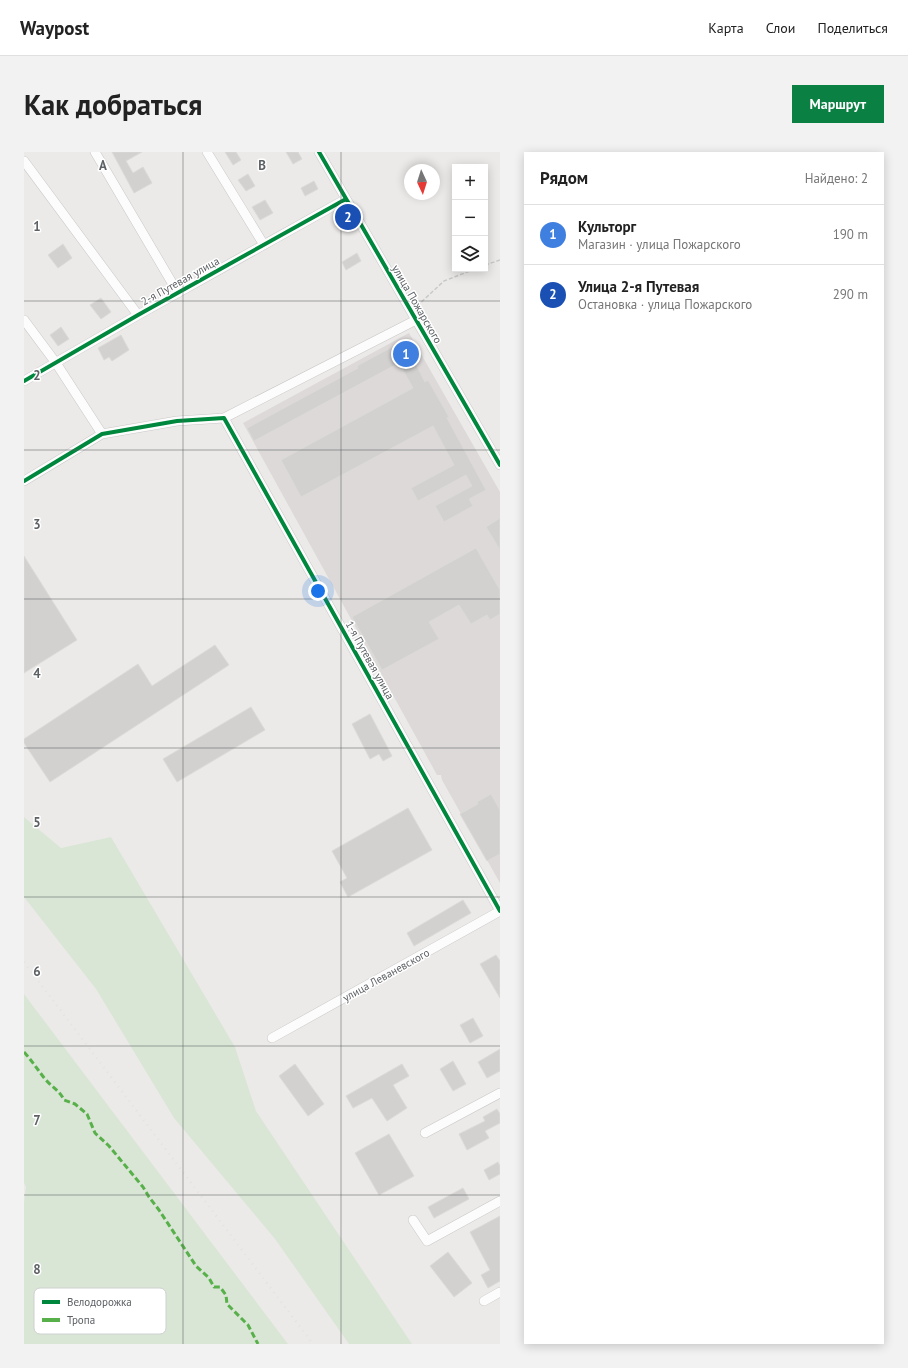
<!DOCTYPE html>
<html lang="ru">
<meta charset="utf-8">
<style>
:root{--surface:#fff;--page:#f2f2f2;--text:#222;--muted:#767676;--line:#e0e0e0;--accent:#0b8043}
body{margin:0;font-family:"PT Sans",sans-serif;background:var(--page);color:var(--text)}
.controls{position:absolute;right:12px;top:12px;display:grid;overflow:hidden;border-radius:0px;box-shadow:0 2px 10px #0003}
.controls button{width:36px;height:36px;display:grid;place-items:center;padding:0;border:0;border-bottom:1px solid var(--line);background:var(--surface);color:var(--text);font:20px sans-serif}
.compass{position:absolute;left:380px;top:12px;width:36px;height:36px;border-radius:50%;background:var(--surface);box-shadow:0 2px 10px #0003;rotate:176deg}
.you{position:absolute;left:294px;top:439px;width:14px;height:14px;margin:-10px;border:3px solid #fff;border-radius:50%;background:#1a73e8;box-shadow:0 0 0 6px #1a73e833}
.badge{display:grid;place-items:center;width:26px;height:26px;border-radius:50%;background:var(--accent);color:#fff;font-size:13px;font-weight:700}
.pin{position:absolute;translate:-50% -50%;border:2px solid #fff;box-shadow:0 1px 4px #0006}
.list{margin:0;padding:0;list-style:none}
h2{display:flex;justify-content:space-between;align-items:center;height:52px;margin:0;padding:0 16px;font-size:17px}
h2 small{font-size:13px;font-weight:400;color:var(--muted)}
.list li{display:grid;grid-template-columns:26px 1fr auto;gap:12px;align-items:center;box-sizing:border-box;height:60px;padding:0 16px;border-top:1px solid var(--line)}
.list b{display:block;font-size:15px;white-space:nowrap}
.list p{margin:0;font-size:13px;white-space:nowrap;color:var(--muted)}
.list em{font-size:13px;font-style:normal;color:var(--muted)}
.icon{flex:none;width:22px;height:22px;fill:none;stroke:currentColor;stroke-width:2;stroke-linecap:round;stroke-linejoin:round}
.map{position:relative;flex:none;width:476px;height:1192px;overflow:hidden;border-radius:0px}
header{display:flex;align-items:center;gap:24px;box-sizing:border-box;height:56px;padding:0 20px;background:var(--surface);border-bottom:1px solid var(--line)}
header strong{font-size:19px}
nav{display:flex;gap:22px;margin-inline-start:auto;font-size:14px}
.intro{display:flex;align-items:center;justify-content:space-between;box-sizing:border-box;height:96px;padding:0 24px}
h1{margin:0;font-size:28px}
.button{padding:10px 18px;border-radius:0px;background:var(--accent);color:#fff;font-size:14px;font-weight:700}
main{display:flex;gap:24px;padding:0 24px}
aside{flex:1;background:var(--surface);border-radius:0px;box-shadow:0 2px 10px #0003}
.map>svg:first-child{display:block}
.industrial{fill:#dcd9d8}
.green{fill:#d9e6d5}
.building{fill:#d3d1d0;stroke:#dcdad7}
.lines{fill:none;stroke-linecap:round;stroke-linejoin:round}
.minor-casing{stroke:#c9c8c7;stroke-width:10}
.path{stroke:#c7cac9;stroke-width:1.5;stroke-dasharray:4 2;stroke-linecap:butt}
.minor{stroke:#fcfcfc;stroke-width:9}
.rail{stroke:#e3e2e2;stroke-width:2.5;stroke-dasharray:1 5;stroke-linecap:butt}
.quiet{stroke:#58b04a;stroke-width:3;stroke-dasharray:6 3;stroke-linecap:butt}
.cycleway-casing{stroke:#fff;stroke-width:6}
.cycleway{stroke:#00873e;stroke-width:4}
.grid{fill:none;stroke:#5d6164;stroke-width:1;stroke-opacity:0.55}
.labels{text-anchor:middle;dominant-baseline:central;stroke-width:3;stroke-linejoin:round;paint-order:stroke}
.street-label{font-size:11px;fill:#5d6164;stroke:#fff}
.key{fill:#fff;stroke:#ced0d0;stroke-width:1}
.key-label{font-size:11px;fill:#5d6164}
.grid-label{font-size:13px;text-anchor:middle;font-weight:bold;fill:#5d6164;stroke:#fff;stroke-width:3;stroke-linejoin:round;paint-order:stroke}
</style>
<header>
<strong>Waypost</strong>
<nav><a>Карта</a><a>Слои</a><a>Поделиться</a></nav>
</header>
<div class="intro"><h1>Как добраться</h1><a class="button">Маршрут</a></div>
<main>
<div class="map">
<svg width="476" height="1192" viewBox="0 0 476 1192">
<rect width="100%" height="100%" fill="#eceae8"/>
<path class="industrial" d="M385,181l91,159v391l-58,-103 -1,-5h-4l-194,-352z"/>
<path class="green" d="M0,665l37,31 50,-11 124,210 21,64 156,233h-63l-74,-105 -101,-121 -78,-129 -72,-92z
M0,842l264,350h-264v-142l2,-15 -2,-4z"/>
<path class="building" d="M88,0h30l-16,9 7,12 10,-6 9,16 -18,10z
M201,0h11l5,8 -8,5z
M262,0h12l4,7 -9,5z
M224,22l7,12 -9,5 -8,-11z
M290,29l4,8 -13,7 -4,-8z
M241,48l8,13 -13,7 -8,-13z
M39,92l9,14 -14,10 -10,-13z
M333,101l4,8 -15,9 -4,-8z
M77,146l10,14 -10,7 -11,-14z
M37,175l8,12 -11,7 -8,-11z
M97,183l8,15 -17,11 -3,-4 -5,3 -6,-12z
M383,187l8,15 -3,2 13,26 3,-2 21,37 -2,1 39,72 -17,9 4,7 -29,16 -9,-16 37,-20 -6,-11 -48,26 -7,-13 43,-23 -21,-39 -132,71 -20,-37 132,-72 -14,-25 -145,78 -7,-13 111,-60 -1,-2z
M476,366v32l-14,-23z
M452,396l24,42v24l-10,6 -3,-5 -16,9 -12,-19 -30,17 10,17 -57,31 -30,-53z
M0,404l53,84 -53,33z
M191,493l14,20 -179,117 -26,-39v-4l114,-75 14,22z
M227,555l14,23 -88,52 -14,-23z
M346,562l22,42 -9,5 -4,-7 -9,5 -18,-35z
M467,642l9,16v44l-13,7 -27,-47 18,-10 -1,-2z
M384,656l24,42 -84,47 -8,-15 7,-4 -15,-27z
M439,748l8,13 -57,33 -7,-13z
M472,803l4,6v37l-20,-34z
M449,866l10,18 -13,7 -10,-18z
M476,897v22l-13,7 -9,-16z
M429,909l13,23 -13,7 -13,-22z
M271,912l29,40 -16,12 -29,-40z
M378,912l7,12 -16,9 14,23 -20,13 -15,-23 -19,10 -7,-12z
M473,957l3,5v9l-15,8 4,7 -22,12 -8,-16 26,-13 -2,-4z
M365,982l25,42 -35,19 -24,-42z
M474,1010l2,4v8l-11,6 -5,-10z
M439,1036l6,11 -35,19 -6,-11z
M476,1064v65l-12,7 -7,-13 9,-5 -20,-38z
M424,1100l24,31 -18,14 -24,-31z"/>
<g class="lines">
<g class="minor-casing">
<path id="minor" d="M71,0l83,141
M183,0l57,93
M295,0l181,313
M0,9l114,154
M0,168l32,43 46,71
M0,229l114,-66 208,-116
M200,266l276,493
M0,329l78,-47 75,-13 47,-3 192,-98
M248,886l228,-127
M401,981l75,-40
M389,1068l14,21 73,-40
M460,1149l16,-9"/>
</g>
<path class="path" d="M461,113l15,-5
M393,154l27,-25 31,-12"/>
<use href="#minor" class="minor"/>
<path class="rail" d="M0,810l289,382"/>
<path class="quiet" d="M0,900c8,9 14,18 21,27 7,8 15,12 19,21l11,4 12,10 8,19 14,13 34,41 6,10 10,13 37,56 13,12 5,9h6l6,8 1,9 21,21 10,19"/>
<g class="cycleway-casing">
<path id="cycleway" d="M295,0l181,313
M0,229l114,-66 208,-116
M0,329l78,-47 75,-13 47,-3 276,493"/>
</g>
<use href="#cycleway" class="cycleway"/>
</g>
<path class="grid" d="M159,0v1192M317,0v1192M0,149h476M0,298h476M0,447h476M0,596h476M0,745h476M0,894h476M0,1043h476"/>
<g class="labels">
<g class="street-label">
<text transform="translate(156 129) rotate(-29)">2-я Путевая улица</text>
<text transform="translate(393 152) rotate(60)">улица Пожарского</text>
<text transform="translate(346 508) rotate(61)">1-я Путевая улица</text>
<text transform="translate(362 823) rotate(-29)">улица Леваневского</text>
</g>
</g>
<rect x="10" y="1136" width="132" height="46" rx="6" class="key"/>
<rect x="18" y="1148" width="18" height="4" fill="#00873e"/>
<rect x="18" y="1166" width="18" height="4" fill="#58b04a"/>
<g class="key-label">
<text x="43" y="1154">Велодорожка</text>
<text x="43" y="1172">Тропа</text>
</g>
<g class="grid-label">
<text x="79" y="18">A</text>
<text x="238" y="18">B</text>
<text x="13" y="79">1</text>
<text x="13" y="228">2</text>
<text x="13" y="377">3</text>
<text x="13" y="526">4</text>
<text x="13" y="675">5</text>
<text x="13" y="824">6</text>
<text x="13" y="973">7</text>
<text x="13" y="1122">8</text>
</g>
</svg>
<div class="controls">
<button>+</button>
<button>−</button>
<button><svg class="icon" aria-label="layers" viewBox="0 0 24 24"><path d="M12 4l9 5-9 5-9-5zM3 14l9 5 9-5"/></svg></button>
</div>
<svg class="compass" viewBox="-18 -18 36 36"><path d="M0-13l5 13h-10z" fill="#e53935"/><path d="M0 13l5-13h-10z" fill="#767676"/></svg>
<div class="you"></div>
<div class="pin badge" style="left:382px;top:202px;background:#3f7fe0">1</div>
<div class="pin badge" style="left:324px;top:65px;background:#1a4fb4">2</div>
</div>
<aside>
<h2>Рядом<small>Найдено: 2</small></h2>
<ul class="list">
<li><span class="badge" style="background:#3f7fe0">1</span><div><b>Культорг</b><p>Магазин · улица Пожарского</p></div><em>190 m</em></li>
<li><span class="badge" style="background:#1a4fb4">2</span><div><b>Улица 2-я Путевая</b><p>Остановка · улица Пожарского</p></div><em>290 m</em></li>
</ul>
</aside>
</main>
